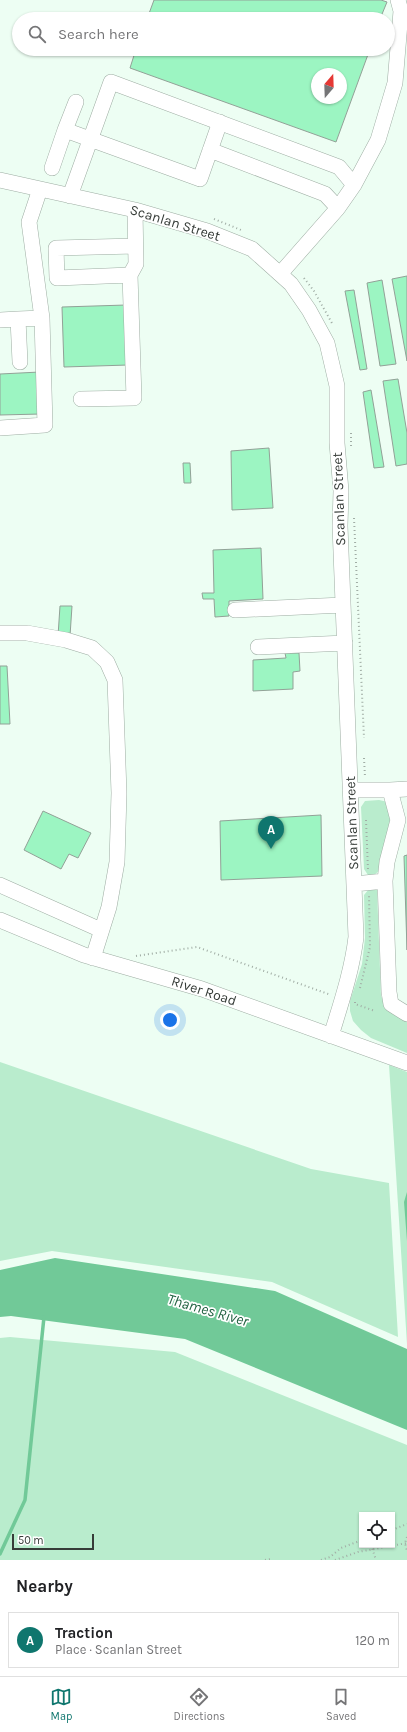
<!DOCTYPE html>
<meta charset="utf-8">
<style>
:root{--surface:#fff;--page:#f2f2f2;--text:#202124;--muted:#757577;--line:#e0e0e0;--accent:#0f766e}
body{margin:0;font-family:Karla,sans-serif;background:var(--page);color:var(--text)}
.controls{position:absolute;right:12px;bottom:12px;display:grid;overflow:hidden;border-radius:0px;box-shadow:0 1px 3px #0004}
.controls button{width:36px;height:36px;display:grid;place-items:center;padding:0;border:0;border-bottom:1px solid var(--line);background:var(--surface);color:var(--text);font:20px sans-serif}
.compass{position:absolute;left:311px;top:68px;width:36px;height:36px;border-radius:50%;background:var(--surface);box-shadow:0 1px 3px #0004;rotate:19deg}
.scale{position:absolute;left:12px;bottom:10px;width:82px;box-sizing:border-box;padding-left:4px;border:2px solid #363c38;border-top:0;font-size:11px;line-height:14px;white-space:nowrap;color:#363c38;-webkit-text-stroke:3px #fff;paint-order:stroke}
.you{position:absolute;left:170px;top:1020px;width:14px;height:14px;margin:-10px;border:3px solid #fff;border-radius:50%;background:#1a73e8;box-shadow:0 0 0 6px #1a73e833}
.badge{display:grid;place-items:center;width:26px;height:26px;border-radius:50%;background:var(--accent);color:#fff;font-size:13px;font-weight:700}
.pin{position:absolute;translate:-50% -33px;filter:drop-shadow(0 1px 2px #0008)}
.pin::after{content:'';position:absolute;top:21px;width:14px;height:12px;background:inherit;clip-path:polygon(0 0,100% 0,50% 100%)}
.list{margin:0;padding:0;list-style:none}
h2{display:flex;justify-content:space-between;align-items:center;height:52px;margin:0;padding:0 16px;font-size:17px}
h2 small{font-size:13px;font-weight:400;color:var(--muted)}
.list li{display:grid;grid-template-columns:26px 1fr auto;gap:12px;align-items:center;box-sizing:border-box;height:56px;margin:0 8px 8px;padding:0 8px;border:1px solid var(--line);border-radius:0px}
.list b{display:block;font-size:15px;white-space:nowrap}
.list p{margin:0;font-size:13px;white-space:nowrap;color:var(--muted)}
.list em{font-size:13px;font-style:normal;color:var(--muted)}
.icon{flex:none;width:22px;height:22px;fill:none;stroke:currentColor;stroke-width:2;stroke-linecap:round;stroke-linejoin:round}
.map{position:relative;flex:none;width:407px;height:1560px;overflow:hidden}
.search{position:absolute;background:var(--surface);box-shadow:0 1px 3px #0004;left:12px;right:12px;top:12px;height:44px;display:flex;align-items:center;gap:10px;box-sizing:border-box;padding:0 14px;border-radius:22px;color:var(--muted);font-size:15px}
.sheet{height:116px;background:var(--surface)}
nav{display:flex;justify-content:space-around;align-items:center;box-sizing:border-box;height:56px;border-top:1px solid var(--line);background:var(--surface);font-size:11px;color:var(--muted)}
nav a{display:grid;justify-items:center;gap:2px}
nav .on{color:var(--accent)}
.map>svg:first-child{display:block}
.green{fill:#b9eccd;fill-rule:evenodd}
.water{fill:#71c998}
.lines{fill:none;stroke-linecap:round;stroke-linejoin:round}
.stream{stroke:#71c998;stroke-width:3.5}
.building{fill:#9cf5c2;stroke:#92a197;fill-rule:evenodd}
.minor-casing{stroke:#9eada3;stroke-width:16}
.path{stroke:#a1ada5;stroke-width:2;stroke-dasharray:1 3;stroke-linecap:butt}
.minor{stroke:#fff;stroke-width:15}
.labels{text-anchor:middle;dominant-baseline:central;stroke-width:3.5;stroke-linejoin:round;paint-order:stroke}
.street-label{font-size:14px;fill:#363c38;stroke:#fff}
.water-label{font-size:15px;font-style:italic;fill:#206140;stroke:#fff}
</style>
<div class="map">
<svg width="407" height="1560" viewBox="0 0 407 1560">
<rect width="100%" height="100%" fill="#edfef3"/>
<path class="green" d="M379,800l9,2 6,9 -15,60 -5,4h-6l-4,-6 -3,-62 4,-6z
M369,889h8l4,107 5,10 21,12v35l-36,-15 -10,-8 -8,-9 -3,-10v-10l12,-37 3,-26 -1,-43z
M0,1062l311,107 78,14 9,154 -126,-55 -220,-31 -52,10z
M389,1065l18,7v272z
M10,1337l165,15 232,93v115h-407v-222zM362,1515h30v30h-30z"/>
<path class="water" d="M407,1192v49l-3,-39z
M55,1258l220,33 132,58v81l-222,-91 -174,-23 -11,1v-47z"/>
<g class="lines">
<path class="stream" d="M0,1554l25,-54 19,-183"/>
</g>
<path class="building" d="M154,0h227l6,2 -7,17h-233z
M136,49h234l-34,93 -206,-74zM317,74h24v24h-24z
M407,276v85l-15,-82z
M382,280l14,84 -16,2 -13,-83z
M354,290l13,79 -7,1 -15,-79z
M126,305l2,60 -64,2 -2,-60z
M40,372l1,42 -41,1v-41z
M398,379l9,54v31l-11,2 -13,-85z
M371,390l13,77 -10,1 -11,-76z
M269,448l4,60 -41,2 -1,-59z
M183,463h7l1,20h-7z
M261,548l2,51 -34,2v15l-14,1 -1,-18h-11l-1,-6h12l-1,-43z
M60,606h12l-2,30h-12z
M285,653h14l1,18 -7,1v17l-40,2v-31l33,-2z
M0,666h7l3,58h-10z
M43,811l48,22 -13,25 -9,-4 -8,15 -37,-19z
M321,815l1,61 -101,4 -1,-59z
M407,855v95l-3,-94z"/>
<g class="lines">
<g class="minor-casing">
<path id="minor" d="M76,102l-11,28 135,49 20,-57
M210,150l115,44 13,14
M52,168l13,-38
M0,180l135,30 72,21 45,18 39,35 18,26 18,33 10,43v57l4,48 -1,35 16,411c-4,34 -15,66 -25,99
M70,196l41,-114 228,85 15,18
M135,210l1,54 -6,11 -73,3 -1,-30 79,-2
M280,274l58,-66 16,-23 24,-45 17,-57 6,-72 -3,-11
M0,320l18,-1
M20,362l-2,-43 24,-1
M81,399l53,-1 -4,-123
M0,428l45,-3 -3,-107 -13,-96 11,-33
M235,610l108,-5
M0,633h27l39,7 26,8 15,14 8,18 4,113 -2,69 -8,45 -16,51
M258,647l87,-4
M350,790h40l8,30 -11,42 -2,19
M390,790l17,-1
M354,884l31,-3 4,111 2,12 16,10
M0,885l101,45
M0,920l84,35 118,34 205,74"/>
</g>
<path class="path" d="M214,219l27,11
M304,278l10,13 19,34
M351,433v14
M354,518l10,220
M364,758l1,19
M366,820l2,50
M136,956l61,-9 134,48
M360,988l10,-41 -1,-53
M355,1002v2l20,7
M392,1530l15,-6
M407,1537l-2,6 2,8
M371,1545l5,15
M265,1560l6,-1v1
M321,1560l9,-3 11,-9 21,-8
M335,1560l23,-8 49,-9"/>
<use href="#minor" class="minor"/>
</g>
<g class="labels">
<g class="street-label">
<text transform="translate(175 223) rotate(17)">Scanlan Street</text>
<text transform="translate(339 499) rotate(-92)">Scanlan Street</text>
<text transform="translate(352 823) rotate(-92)">Scanlan Street</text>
<text transform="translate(204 991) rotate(18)">River Road</text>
</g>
<g class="water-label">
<text transform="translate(208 1310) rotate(16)">Thames River</text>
</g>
</g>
</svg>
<div class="controls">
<button><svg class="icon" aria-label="locate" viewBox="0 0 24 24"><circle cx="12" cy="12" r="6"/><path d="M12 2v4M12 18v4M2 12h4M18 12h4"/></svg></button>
</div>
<svg class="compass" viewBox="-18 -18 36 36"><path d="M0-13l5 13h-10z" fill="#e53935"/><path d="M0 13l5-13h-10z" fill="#757577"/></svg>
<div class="scale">50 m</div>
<div class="you"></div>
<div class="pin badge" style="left:271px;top:849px">A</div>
<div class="search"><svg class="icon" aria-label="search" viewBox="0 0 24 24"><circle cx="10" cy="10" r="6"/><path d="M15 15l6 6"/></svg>Search here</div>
</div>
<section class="sheet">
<h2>Nearby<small></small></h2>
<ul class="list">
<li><span class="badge">A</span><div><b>Traction</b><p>Place · Scanlan Street</p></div><em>120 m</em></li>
</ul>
</section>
<nav>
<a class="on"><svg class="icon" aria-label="map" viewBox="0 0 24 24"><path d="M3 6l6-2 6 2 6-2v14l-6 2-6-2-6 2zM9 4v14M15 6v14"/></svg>Map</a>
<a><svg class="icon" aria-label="directions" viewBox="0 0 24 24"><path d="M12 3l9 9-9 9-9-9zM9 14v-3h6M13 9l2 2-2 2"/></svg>Directions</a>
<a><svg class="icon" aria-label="saved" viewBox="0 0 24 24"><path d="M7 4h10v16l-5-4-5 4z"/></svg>Saved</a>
</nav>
